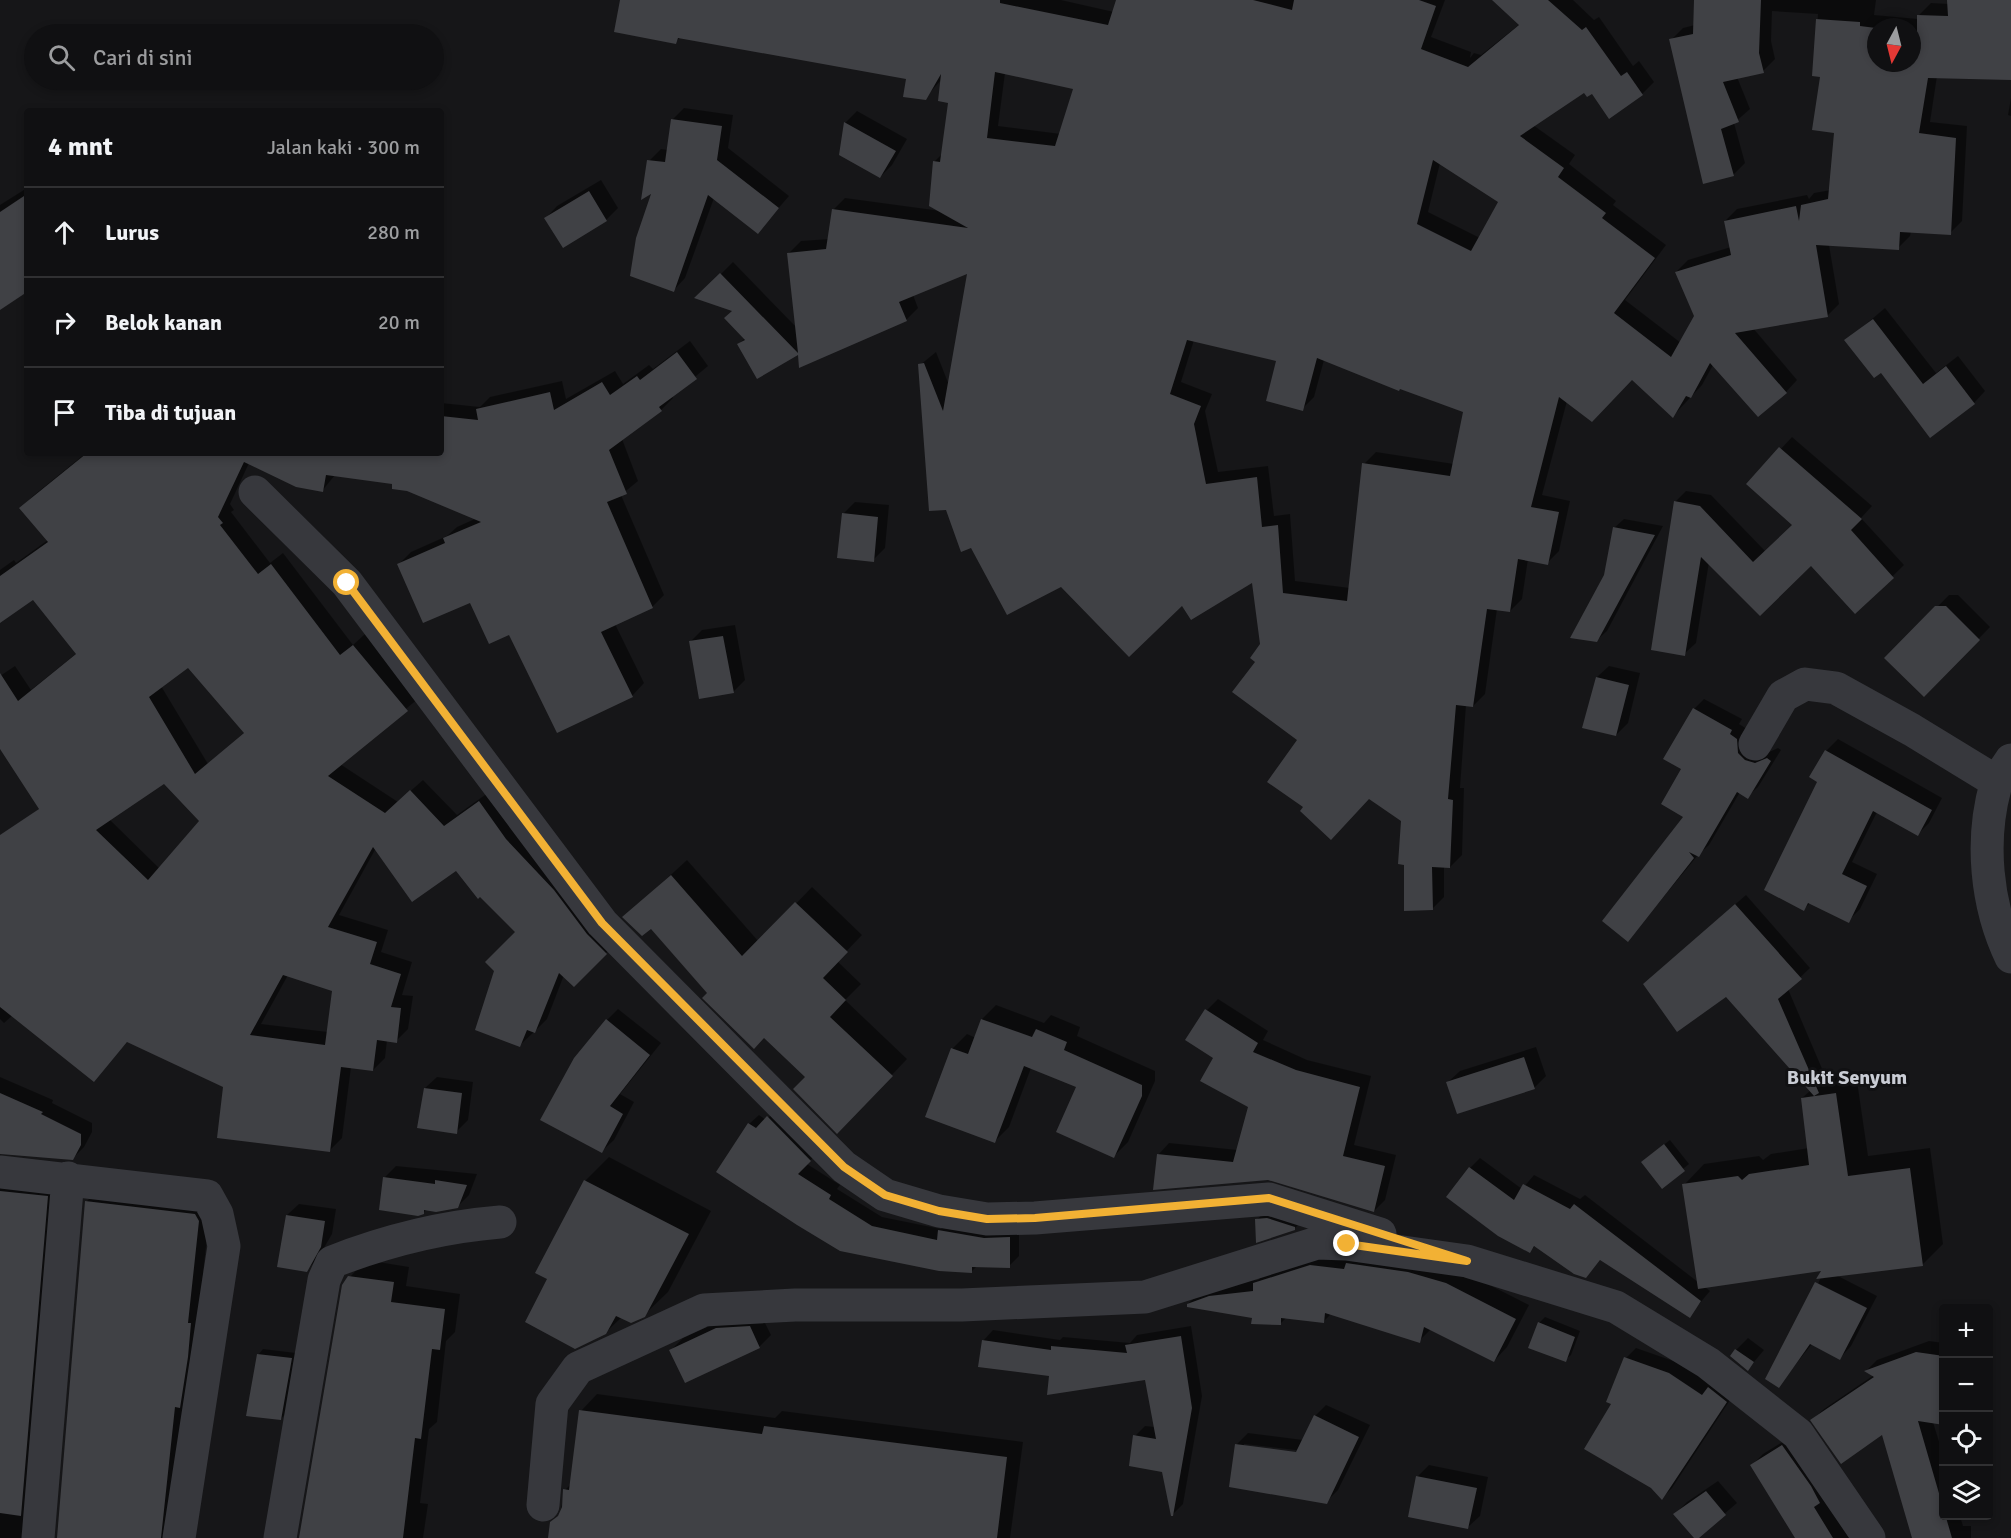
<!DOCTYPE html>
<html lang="id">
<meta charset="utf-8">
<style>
:root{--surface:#101012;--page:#1e1e20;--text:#f1f3f6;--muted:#9c9d9f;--line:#303032}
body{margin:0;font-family:Signika,sans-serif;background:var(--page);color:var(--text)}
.controls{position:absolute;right:18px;bottom:18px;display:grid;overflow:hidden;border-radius:6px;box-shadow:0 3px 9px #0003}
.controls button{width:54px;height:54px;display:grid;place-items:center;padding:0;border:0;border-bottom:2px solid var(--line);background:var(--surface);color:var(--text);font:30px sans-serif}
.compass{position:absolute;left:1867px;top:18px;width:54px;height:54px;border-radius:50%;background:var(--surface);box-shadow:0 3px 9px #0003;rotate:187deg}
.stop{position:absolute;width:18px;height:18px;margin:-14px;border:4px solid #f2b134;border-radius:50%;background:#fff}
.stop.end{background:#f2b134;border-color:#fff;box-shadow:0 2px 6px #0008}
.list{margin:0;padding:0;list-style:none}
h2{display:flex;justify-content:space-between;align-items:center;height:78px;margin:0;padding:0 24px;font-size:26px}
h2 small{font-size:20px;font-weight:400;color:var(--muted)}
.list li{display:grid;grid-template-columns:39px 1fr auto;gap:18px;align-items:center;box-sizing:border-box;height:90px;padding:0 24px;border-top:2px solid var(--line)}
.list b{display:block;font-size:22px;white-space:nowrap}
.list em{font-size:20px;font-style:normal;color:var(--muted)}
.icon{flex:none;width:33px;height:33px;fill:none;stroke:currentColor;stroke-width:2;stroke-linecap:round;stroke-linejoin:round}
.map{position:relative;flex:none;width:2011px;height:1538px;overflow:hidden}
.search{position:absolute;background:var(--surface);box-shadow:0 3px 9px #0003;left:24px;top:24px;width:420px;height:66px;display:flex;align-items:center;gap:15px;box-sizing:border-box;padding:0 21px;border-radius:33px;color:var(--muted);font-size:22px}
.panel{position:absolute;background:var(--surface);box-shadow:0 3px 9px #0003;left:24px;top:108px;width:420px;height:348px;border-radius:6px}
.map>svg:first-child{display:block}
.shadow{fill:#0007;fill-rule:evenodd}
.building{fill:#404145;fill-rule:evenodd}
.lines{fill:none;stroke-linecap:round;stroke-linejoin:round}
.minor{stroke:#37383d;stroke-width:33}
.route{stroke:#f2b134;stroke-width:8}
.labels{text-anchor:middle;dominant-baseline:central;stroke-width:6;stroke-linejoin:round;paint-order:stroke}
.neighbourhood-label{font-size:20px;font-weight:bold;fill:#c9ccd4;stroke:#111113}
</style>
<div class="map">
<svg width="2011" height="1538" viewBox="0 0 2011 1538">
<rect width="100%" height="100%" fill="#161618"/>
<path class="shadow" d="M622,0h439l53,12 3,-12h328l-14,37 40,15 -1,6 4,-5 7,2 39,-31 -3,-24h56l21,20 5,-3 34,49 6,-5 15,21 -12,12 -33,23 -17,-25 -7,-1 -52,34 42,30 -6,9 47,37 -3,4 53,40 -41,55 56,43 15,-27 -20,-44 12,-12 43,-13 -6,-26 12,-12 70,-14 2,4 5,-6 17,-3 5,-58 -14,-56 -8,-1 4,-61 -46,-3 -1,30 4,18 -12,12 -26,6 13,32 -16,14 11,40 -12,12 -62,-135 12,-12 12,-3v-25h181l-2,15 44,4 1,-4 12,-12 18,1 -1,-4h63v78l-74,-2 -7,46 37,4 -5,95 -12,12 -39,-2 -1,5 -12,12 -69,-3 10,59 -12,12 -74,12 44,52 -11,12 -73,-27 -11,20 -29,31 -41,-38 -65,23 -25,94 28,6 -11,50 -12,12 -19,-4 -6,40 -12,12 -13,-2 -12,85 -12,12 -7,-1 -6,83h4l-2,67 -12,12 -6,-1v31l-12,12 -29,-88 -34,-24 -64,10 -6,-67 -42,-79 4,-17 -8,-64 -71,24 -121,-19 -54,28 -87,-248 16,-13 13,33 20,-113 -56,23 5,13 -12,12 -107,33 -41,23 -19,-32 6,-6 -12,-28 -36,-12 36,-36 64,66 -8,-75 12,-12 28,-2 4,-29 12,-12 96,13 -7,-49 9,-9 7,-52 -8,-22 -17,19 -18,-20 -226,-41 -6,5zM1876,27h36v36h-36zM1005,73l70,15 -14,46 -63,-8zM1440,163l59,38 -19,37 -52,-26zM1194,340l84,20 24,49 12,-12 10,-37 141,51 -11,53 -78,-12 -12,12 -14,124 -55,-7 -5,-67 -16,2 -6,-50 -50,6 -13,-61 7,-17 -31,-12z
M2011,98v18l-3,-1z
M684,108l49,7 -5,33 61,48 -31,36 -44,-34 -29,80 -11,12 -25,-129 12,-12 7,1 5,-31z
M857,111l50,28 -15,26 -12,12 -39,-23 4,-31z
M601,180l17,28 -12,12 -60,-2 11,-12z
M27,188v103l-27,17v-103z
M1885,308l51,65 22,-17 27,35 -11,12 -93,-32 -35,-30z
M690,341l18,25 -36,30 1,2 -12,12 -39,29 16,42 -17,14 43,100 -12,12 -37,17 29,59 -12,13 -122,-63 -39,-32 -72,-37 12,-12 36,-16 10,-9 20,-9 -83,-35 -59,-8 -13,16 -73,-28 -19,41 4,6 -3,2 39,51 13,-10 70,92 12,-11 54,64 -79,66 58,38 25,-22 34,35 35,-25 126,151 -44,44 -10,-10 -17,44 -12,12 -15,14 -3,-113 -60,-63 -81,-21 -37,67 49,15 -7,22 31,10 -10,33 11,1 -5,33 -12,12 -9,-1 -2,18 -12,12 -22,-3 -9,71 -12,12 -106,-63 -96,-46 -35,39 -80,-65 -9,8 -4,-4v-175l40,-36 -40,-60v-72l15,-10 16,24 46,-37 -44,-55 -33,23v-51l14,-10 2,3 32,-23 -27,-32 12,-12 53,-43h355v-50l39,4 10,-10 72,-16 4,18 49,-28 8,13 26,-19 4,4zM188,666l57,66 -37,32 -47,-78zM164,782l37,39 -41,48 -51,-50zM288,975l45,15 -5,42 -67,-8z
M1792,437l80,69 -11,12 43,47 -48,47 -45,-48 -102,-2 -13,81 -12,11 -9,-152 11,-11 25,4 55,57 28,-27 -46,-41z
M855,502l34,3 -4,43 -12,12 -30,-46z
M1624,519l39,7 -56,105 -10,9 17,-112z
M1949,595h9l32,32 -66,68 -37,-37z
M735,625l10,55 -12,12 -43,-50 12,-12z
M1609,666l31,7 -12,50 -12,12 -19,-58z
M1704,699l38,20 -3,5 8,5 20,24 11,-5 3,2 -23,37 -11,10 -7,-5 -31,53 -11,10 -70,85 58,-123 -3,-48 11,-60z
M1838,739l104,59 -13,25 -11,11 -41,-22 -25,50 25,12 -17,35 -12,12 -38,-18 -6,6 15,-128 7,-30z
M687,860l72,82 53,-55 50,48 -25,26 24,23 -16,16 62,59 -54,57 -89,-79 -55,-44 -58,-66 -26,-10z
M1746,895l64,73 -22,21 38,89 30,-4 12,82 62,-8 13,96 -21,21 -86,10 41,21 -26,50 -11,12 -28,-14 -34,42 46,-117 -119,18 5,4 -21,25 -88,-57 -15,18 -50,-32 -6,6 -60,-83 10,-10 42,31 12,-14 46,24 5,-4 113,87 -14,-97 20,-21 55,-8 4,4 8,-6 38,-6 -7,-50 9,-8 -85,-95 -71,-21z
M1218,999l50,32 -5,9 44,20 64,16 -17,69 42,10 -11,45 -11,11 -106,-32 -110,-24 11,-12 69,7 12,-44 -35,-48 -8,-48z
M996,1005l48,18 7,-8 29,12 -3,9 78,35v10l-27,61 -14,14 -36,-69 -47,-19 -22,59 -14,14 -68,-25 26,-68 14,-14 9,4 6,-19z
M618,1009l43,34 -41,51 14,8 -20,38 -12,11 5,-131z
M1536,1047l10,29 -12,12 -86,-6 12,-11z
M0,1077l53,23 -1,3 40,20v9l-8,15 -12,12 -72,-7z
M437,1077l36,5 -5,38 -12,12 -31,-44z
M778,1108l42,42 -13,14 33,21 -3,4 45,28 59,12 8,-8 70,7v28l-10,10h-32l-6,6 -130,-22 -92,-126 10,-9 7,5z
M1670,1140l19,24 -27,22 -14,-29z
M609,1157l102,54 -43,81 -24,23 -22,2 -17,16 -56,-54 -12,-7 49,-92z
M396,1166l81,8 -8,21 -12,12 -30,2 -4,4 -38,-36z
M0,1175l58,10 -23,353h-35z
M98,1190l112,20 -36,328h-116l28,-336z
M299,1204l37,5 -4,25 -14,24 -11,12 -20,-55z
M1262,1214l38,9 -6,6 -37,-9z
M1325,1252l135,18 69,35 -22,42 -13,14 -63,-32 -12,12 -88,-27 -7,7 -37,-4 -6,6 -93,-19 14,-14 22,-7 34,-3 10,-10z
M366,1260l43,7 -3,19 54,8 -5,38 -9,9 -9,81 -8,7 -9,74 8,1 -5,34h-122l49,-261z
M761,1315l10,20 -12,12 -88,3 12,-12 46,-21z
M1545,1317l35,14 -9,24 -6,5 -26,-37z
M1191,1326l11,70 -19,108 -10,10 -9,-44 -29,-34 10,-10 10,1 -9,-49 -96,-4 -67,-33 10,-11 67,10 3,-3 67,6 7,-8z
M1748,1338l16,12 -16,19 -12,-19z
M1929,1341l15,2v80l-11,-1 11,36v58h16l3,10h8v12h-55l-33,-105 -71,-13 12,-11 50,-34 -8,-4 11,-11z
M1636,1348l43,15 57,28 -64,97 -10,10 -49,-95 13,-45z
M263,1349l33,4 -10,60 -5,6 -23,-64z
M597,1394l178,24 7,-7 241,31 -13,96h-461l11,-24 5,-24 6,-6 10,-73z
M1326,1405l44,20 -32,65 -12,12 -90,-57 12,-12 55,7 12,-24zM1244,1444l59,7v3l-59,-7z
M1794,1435l56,103h-53l-45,-73 11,-11z
M1429,1465l59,12 -8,39 -12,11 -51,-50z
M1718,1481l19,22 -41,35 -21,-24 12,-12z"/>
<path class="building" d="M620,0h380v3l108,22 8,-25h137l39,10 2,-10h125l17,6 -15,43 47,18 51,-42 -27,-25h56l34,30 4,-3 35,49 6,-4 16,23 -34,24 -17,-25 -5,3 -3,-4 -64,43 44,32 -6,9 48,36 -4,5 53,40 -41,55 57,44 23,-41 -19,-44 56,-17 -7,-34 72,-15 3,15 2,-16 27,-6 6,-66 -22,-3 8,-53 -8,-1 4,-57 44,3v4l16,2v35h36v-32h5v-16l31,1 -1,-16h64v80l-83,-2 -9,55 37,5 -5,97 -51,-3 -1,18 -83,-5 12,72 -93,16 52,60 -29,24 -48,-54 -19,35 -5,-2 -13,22 -41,-38 -40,42 -33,-25 -28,110 28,5 -11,53 -30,-6 -8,53 -23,-3 -14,98 -17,-2 -8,94 5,1 -3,68 -18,-1 1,43 -29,1v-46l-6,-1 3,-43 -32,-22 -38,41 -31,-29 3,-4 -36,-25 30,-42 -65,-48 23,-30 -5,-4 10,-14 -8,-61 -61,37 -9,-14 -53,51 -68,-70 -54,28 -36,-67 -10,4 -15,-42 -17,1 -11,-147 6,-1 19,48 24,-137 -68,28 8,19 -108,47 -1,-13 -41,24 -20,-35 8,-4 -21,-22 8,-7 -38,-13 26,-25 78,80 -11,-100 39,-4 6,-40 136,19 -39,-22 4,-45 7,1 8,-59 -10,-2 3,-27 -15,26 -23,-3 3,-18 -228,-41 -2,6 -62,-12zM995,72l78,17 -18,57 -68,-8zM1433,160l65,42 -27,49 -54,-27zM1187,340l89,21 -10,40 37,10 14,-53 82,33 1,-2 63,23 -13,64 -88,-13 -15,138 -64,-8 -5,-68 -16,2 -5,-50 -51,7 -12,-60 7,-18 -31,-12z
M1694,0h67l-2,53 5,20 -41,9 16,40 -18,7 13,47 -31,8 -34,-145 24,-5z
M671,119l51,7 -5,34 62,48 -21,26 -50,-39 -34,97 -44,-16 6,-38 15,-44 -10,6 6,-40 18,2z
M844,122l52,29 -16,27 -41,-23z
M589,191l18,30 -44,27 -19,-30z
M27,194v98l-27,18v-98z
M1873,319l50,65 23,-18 29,38 -45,34 -49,-65 -7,5 -30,-38z
M677,352l20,27 -38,28 3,4 -53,39 18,44 -20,8 46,106 -52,24 32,65 -76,36 -48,-98 -20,9 -19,-41 -47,20 -26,-59 48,-21 -2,-5 38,-16 -74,-31 -15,-2v-5l-66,-9 -3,17 -27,-5 -52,-25 -26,55 5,6 -3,2 38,49 13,-10 69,91 13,-10 55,66 -80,65 57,37 25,-23 34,36 35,-25 27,38 48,51 33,44 20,20 -33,33 -15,-14 -24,60 -8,-3 -7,17 -45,-17 19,-59 -9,-9 30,-30 -35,-35 -2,2 -22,-28 -44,31 -39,-55 -45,80 49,15 -7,22 31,10 -10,33 10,1 -4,35 -20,-3 -4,31 -32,-4 -11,85 -113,-14 6,-51 -96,-45 -33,40 -94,-75v-172l39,-26 -39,-60v-76l18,28 58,-47 -43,-54 -33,23v-47l48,-34 -29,-34 68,-55h354v-37l37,4 -2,-11 74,-17 4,18 48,-28 8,13 27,-19 3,4zM188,668l56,65 -49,41 -46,-77zM164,784l35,37 -51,59 -52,-50zM283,975l49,16 -7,54 -75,-10z
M1779,447l83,72 -11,11 43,48 -39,36 -44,-48 -51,50 -59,-59 -16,99 -34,-6 23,-149 26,5 53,56 39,-37 -46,-41z
M842,513l36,4 -4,45 -37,-4z
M1613,527l42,8 -58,107 -27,-4 34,-63z
M1935,606h11l34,34 -56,57 -40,-39z
M723,636l11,57 -35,6 -10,-58z
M1596,677l33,8 -13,51 -34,-8z
M1693,708l39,22 -2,4 7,5 1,14 7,7 10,3 12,-5 4,3 -23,38 -11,-7 -38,65 -10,-5 5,6 -66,84 -26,-21 81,-104 -22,-13 20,-35 -18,-10z
M1825,750l107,60 -14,26 -45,-25 -31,63 25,12 -18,37 -41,-20 -4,8 -40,-21 53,-108 -8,-5z
M671,875l71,81 53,-54 53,50 -25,26 23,22 -16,17 63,59 -56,58 -44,-45 12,-12 -41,-39 -10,11 -52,-51 5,-5 -56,-64 -9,7 -20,-19z
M1735,904l67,75 -24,20 41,94 -5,3 -88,-99 -49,35 -34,-48z
M1205,1009l53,34 -5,9 43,18 64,17 -17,69 42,10 -11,46 -106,-32 -115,10 4,-36 76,8 15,-55 -48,-26 13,-23 -28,-18z
M606,1019l44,36 -40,51 13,8 -21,39 -62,-33 34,-62z
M981,1019l51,18 4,-8 31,13 -3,8 78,35v11l-28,62 -58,-26 20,-45 -52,-21 -29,77 -70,-26 26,-69 17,6z
M1524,1057l11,32 -78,25 -11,-32z
M424,1088l38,5 -5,41 -40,-6z
M0,1093l43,19 -2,2 40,20v11l-8,15 -73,-6z
M1836,1093l12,83 62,-8 13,98 -107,13 5,-8 -123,18 -16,-105 56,-8 4,4 7,-6 60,-9 -8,-67z
M767,1116l44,45 -13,13 33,21 -2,4 43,27 65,14 1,-10 46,8 26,-1v31l-38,-1v6l-33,-2 -99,-20 -43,-26 -81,-53 32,-49 8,5z
M1664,1144l21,27 -23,18 -21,-27z
M1469,1167l45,33 9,-16 47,25 4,-5 127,97 -11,17 -90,-58 -14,18 -12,-4 -40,-28 -4,7 -32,-17 -52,-39z
M383,1177l52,7v-4l32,5 -9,23 -22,4 -12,-2v4l-6,2 -39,-6z
M584,1180l105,54 -44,83 -14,6 -15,-7 -10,18 -31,15 -50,-27 22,-43 -12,-6z
M0,1191l48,5 -27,320 -21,-3z
M85,1201l110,13 4,7 -11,102h3l-3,34 -8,51 -5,-1 -14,131h-104z
M286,1215l39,6 -4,26 -14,25 -30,-5z
M1267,1218l28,9v3l-39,13 -1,-24z
M1346,1263l62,9 38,11 70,36 -22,43 -70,-35 -4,16 -95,-30 -1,10 -43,-5v7l-30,-1 1,-6 -65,-11v-3l22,-8 44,-5v-8l57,-18 34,4z
M348,1276l46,6 -3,20 54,7 -5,41 -8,-1 -11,90 -6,-1 -12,100h-104l43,-253z
M1815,1282l52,26 -27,52 -30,-16 -31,44 -14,-9z
M1538,1322l37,15 -9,25 -38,-14z
M750,1326l10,22 -75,35 -16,-33 47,-22z
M1181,1336l11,72 -19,108h-2l-9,-44 -33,-6 4,-31 23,4 -11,-59 -98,15 2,-19 -71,-9 4,-27 69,10v-4l76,7 -2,-8z
M1735,1349l19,13 -6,9 -18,-15z
M1916,1352l28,4v69l-26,-4 34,117h-40l-30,-103 -41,29 -31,-44 64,-43 -10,-6z
M257,1354l35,4 -11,62 -35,-4z
M1624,1357l45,16 33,22 6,-8 19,15 -65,98 -11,-12 -67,-39 27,-45 -5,-2z
M579,1410l183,24 2,-8 243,31 -10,81h-449l2,-16 8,-6 4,-9 1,-18 6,1z
M1314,1415l45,22 -32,67 -98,-17 6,-43 61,8z
M1782,1445l29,41 9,17 -6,4 19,31h-38l-45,-73z
M1416,1476l61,12 -9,41 -60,-12z
M1706,1491l20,24 -27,23h-5l-21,-24z"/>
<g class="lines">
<path class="minor" d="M255,492l92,91 255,340 242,244 41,28 54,16 48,8 48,-1 234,-19 111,35
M1755,744l28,-48 22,-12 31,4 76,42 85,52
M2011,760c-5,8 -12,16 -15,24 -16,56 -10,121 15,173
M0,1172l207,24 10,18 7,32 -45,292
M543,1505l9,-101 26,-36 126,-58 91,-5h167l183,-8 172,-54 29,1 121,17 149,46 92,56 90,71 71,104
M38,1538l30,-360
M280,1538l44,-258 8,-18c56,-22 108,-35 168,-40"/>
</g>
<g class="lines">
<path class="route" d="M347,583l255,340 242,244 41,28 54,16 48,8 48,-1 234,-20 198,63 -120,-17"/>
</g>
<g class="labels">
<g class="neighbourhood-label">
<text x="1847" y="1077">Bukit Senyum</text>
</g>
</g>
</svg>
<div class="controls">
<button>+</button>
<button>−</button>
<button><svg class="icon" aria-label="locate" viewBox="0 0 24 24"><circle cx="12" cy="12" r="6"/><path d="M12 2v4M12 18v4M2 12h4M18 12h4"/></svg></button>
<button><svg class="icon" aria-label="layers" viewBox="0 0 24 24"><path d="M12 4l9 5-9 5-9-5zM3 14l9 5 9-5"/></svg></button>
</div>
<svg class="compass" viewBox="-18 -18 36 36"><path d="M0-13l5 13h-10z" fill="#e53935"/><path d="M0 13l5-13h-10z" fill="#9c9d9f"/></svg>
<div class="stop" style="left:347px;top:583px"></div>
<div class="stop end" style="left:1347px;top:1244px"></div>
<div class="search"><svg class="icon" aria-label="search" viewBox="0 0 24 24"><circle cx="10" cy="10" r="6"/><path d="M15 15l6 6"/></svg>Cari di sini</div>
<section class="panel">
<h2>4 mnt<small>Jalan kaki · 300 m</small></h2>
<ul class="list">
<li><svg class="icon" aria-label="ahead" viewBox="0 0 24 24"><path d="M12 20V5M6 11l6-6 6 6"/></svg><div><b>Lurus</b></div><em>280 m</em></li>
<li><svg class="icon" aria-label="right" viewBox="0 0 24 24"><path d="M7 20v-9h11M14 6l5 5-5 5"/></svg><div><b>Belok kanan</b></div><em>20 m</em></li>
<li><svg class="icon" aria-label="arrive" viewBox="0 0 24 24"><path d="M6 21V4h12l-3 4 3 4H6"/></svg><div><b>Tiba di tujuan</b></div></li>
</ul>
</section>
</div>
